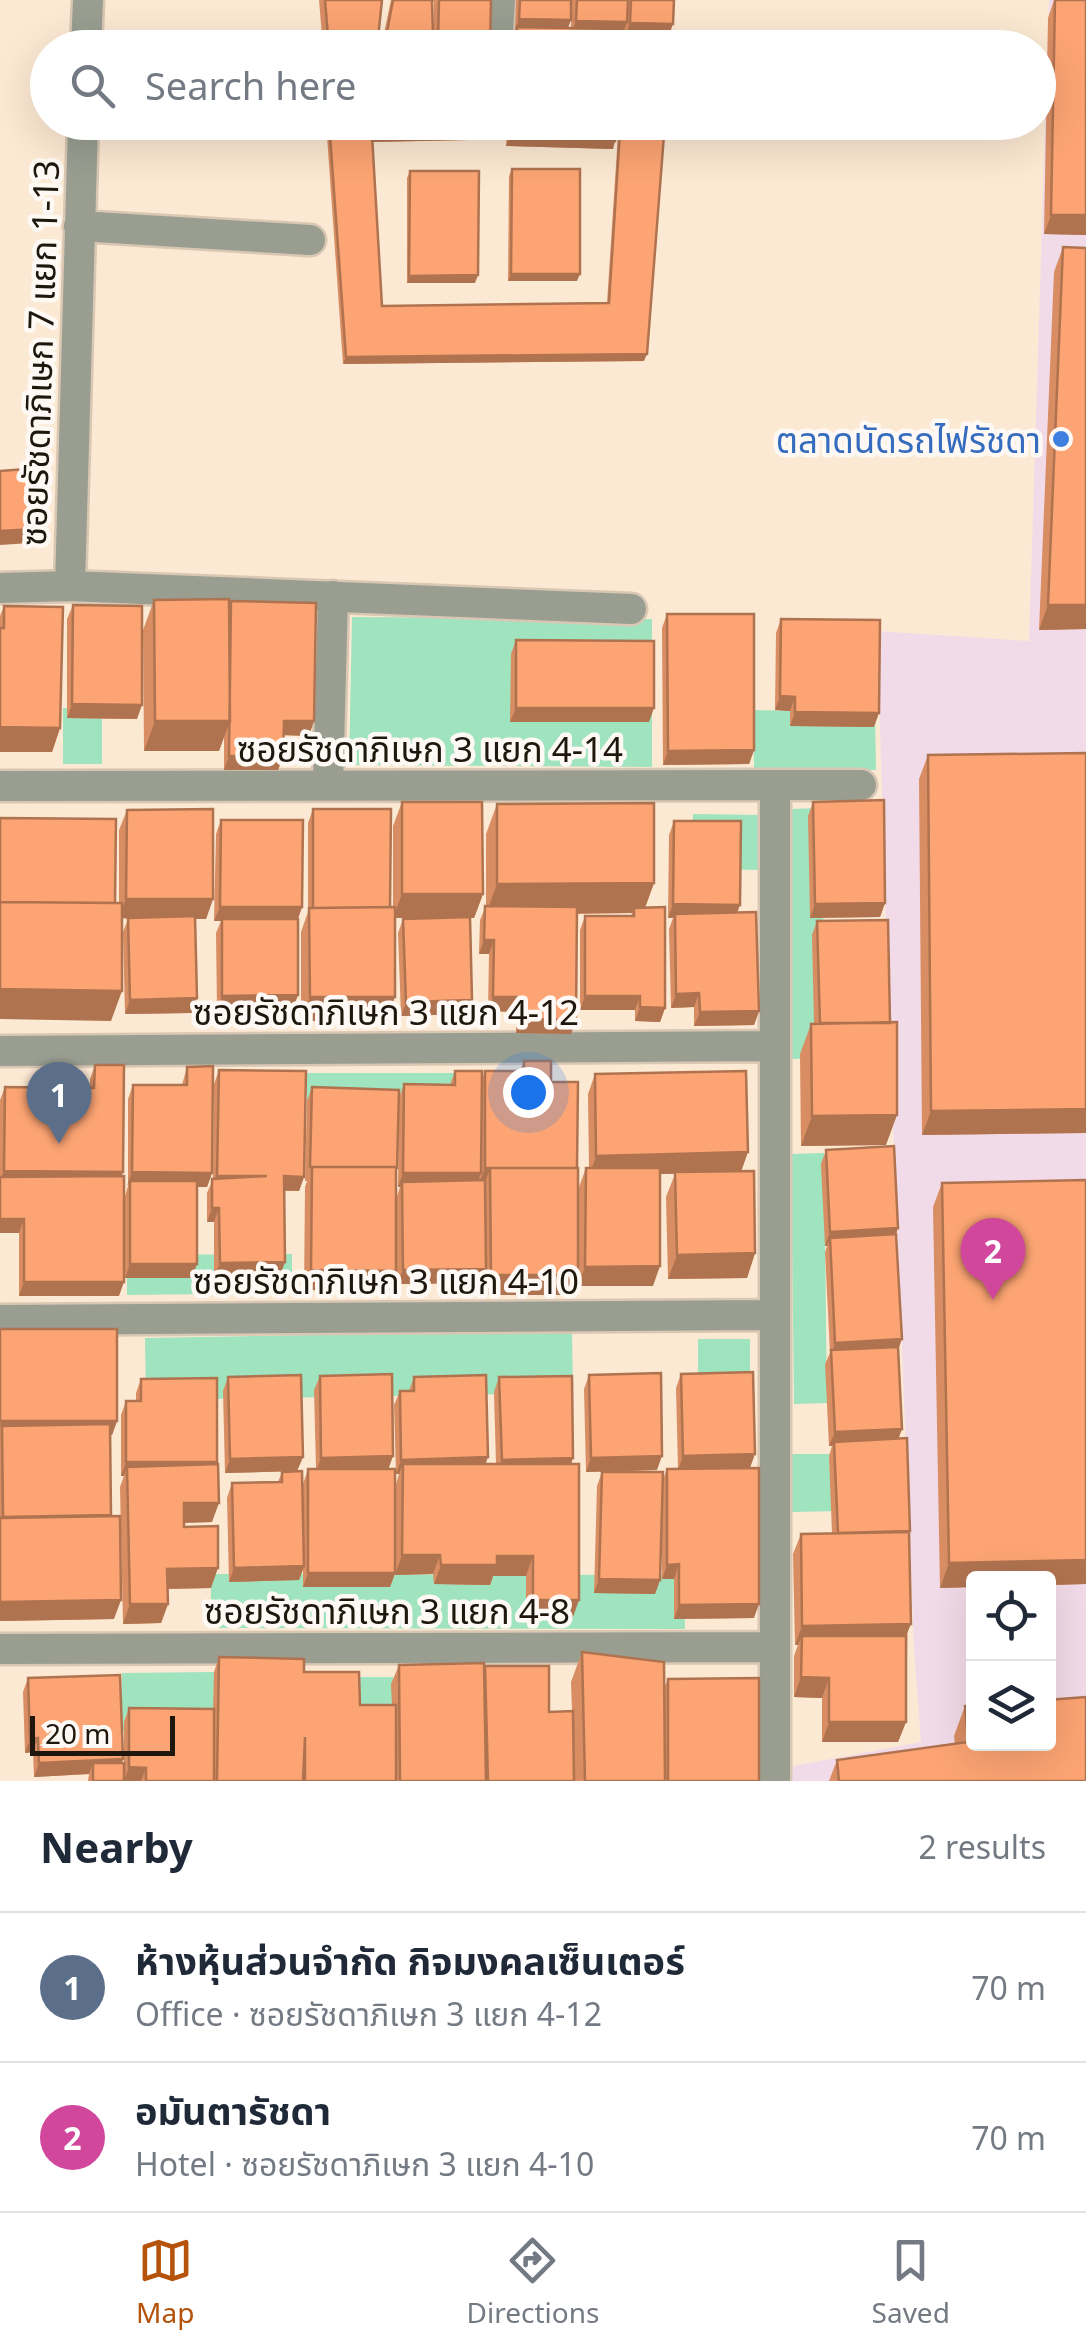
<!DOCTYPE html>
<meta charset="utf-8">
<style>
:root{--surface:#fff;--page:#f6f6f7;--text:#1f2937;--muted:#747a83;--line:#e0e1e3;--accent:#b45309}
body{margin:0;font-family:"Noto Sans","Noto Sans Thai",sans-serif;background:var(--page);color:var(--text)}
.controls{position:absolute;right:30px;bottom:30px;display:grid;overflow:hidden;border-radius:10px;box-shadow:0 10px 40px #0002}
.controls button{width:90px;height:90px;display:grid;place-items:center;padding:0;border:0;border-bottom:2px solid var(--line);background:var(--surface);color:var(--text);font:50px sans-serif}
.scale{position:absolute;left:30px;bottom:25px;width:145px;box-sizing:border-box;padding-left:10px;border:5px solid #1f170d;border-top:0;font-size:28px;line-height:35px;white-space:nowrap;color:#1f170d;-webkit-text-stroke:8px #fef9f4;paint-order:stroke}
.you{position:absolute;left:528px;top:1092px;width:35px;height:35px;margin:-25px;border:8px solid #fff;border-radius:50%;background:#1a73e8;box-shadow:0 0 0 15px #1a73e833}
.badge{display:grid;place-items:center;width:65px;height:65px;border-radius:50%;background:var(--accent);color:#fff;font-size:32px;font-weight:700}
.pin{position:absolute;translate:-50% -82px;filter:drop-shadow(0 2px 5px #0008)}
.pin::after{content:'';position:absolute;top:52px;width:35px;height:30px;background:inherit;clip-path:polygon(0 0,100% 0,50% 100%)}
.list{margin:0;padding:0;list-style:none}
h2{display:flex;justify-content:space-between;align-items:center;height:130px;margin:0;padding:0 40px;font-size:42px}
h2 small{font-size:32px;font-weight:400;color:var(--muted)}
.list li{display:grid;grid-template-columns:65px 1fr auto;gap:30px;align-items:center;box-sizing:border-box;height:150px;padding:0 40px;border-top:2px solid var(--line)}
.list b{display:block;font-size:38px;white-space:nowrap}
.list p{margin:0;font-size:32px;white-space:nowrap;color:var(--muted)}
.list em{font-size:32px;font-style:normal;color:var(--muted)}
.icon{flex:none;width:55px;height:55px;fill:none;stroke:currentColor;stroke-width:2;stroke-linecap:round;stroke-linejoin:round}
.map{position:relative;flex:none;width:1086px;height:1781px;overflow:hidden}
.search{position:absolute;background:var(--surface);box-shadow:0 10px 40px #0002;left:30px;right:30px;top:30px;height:110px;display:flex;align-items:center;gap:25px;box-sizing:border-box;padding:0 35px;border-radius:55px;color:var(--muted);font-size:38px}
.sheet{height:430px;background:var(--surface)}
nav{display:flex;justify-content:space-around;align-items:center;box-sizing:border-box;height:140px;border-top:2px solid var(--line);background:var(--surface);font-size:28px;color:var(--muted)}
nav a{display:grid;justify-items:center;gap:5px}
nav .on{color:var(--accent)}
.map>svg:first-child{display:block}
.commercial{fill:#f2dbe8;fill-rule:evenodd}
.green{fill:#a0e3bf}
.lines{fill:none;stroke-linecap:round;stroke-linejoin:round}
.minor-casing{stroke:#d9c7b3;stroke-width:35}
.minor{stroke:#999e91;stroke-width:30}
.wall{fill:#d98d63;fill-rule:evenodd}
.shaded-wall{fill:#b07350}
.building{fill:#fca473;stroke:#b07350;stroke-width:2.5}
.shop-dot{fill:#3f7fe0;stroke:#fef9f4;stroke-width:4}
.labels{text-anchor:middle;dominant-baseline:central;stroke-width:9;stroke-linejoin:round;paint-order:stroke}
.street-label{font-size:35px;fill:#1f170d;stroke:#fef9f4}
.shop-label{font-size:35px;fill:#366cbe;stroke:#fef9f4;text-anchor:end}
</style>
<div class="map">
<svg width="1086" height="1781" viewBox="0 0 1086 1781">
<rect width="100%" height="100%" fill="#fce9d3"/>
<path class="commercial" d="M1049,0h37v1781h-296l-2,-14 133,-25 -7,-92 -25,-628 -12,-391 152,10zM974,1578h74v166h-74z"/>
<path class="green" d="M352,617l300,2v148l-303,-2z
M63,708h39v56h-39z
M753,710l122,2 1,58 -122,-2z
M822,808l3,250 -34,1 -3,-250z
M693,814l73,1 -1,55 -74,-1z
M307,1073h165v38l-165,1z
M824,1153l3,250 -33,1 -3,-250z
M292,1254v39l-165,2v-40z
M572,1330l1,63 -427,7 -1,-62z
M698,1339h52v58l-52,1z
M790,1454h52v57l-51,1z
M211,1574l473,1 1,54 -474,-1z
M214,1672v57l-92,2v-58z
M327,1677h66v58z"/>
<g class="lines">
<g class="minor-casing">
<path id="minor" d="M86,48l2,-48
M497,48l3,-48
M79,226l231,14
M70,586l13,-464
M0,588l70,-2 561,23
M328,785l5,-189
M0,786l861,-1
M0,1051l773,-5
M0,1320l773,-5
M0,1649l774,-2
M775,1781v-995"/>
</g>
<use href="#minor" class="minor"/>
</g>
<path class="wall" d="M319,0h63l-5,48h-54z
M391,0h100l-1,48h-109zM432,2h2l-1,39h-2z
M516,0h55v20l-3,8h3l1,-28h102l-4,33v15h-158l3,-15z
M1054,0l32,235 -42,-1 4,-216z
M326,122h144l-2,18 -96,2 10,164 225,-3 11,-169 -1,-12h46l-19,239 -301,3z
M507,122h109l-3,27 -107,-3z
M512,169l65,112h-69l1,-105z
M410,171l65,112h-68v-105z
M1063,247l23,382 -47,1 15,-358z
M154,600l76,5 79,131 -25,-1 -1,21 -5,14h-54v-34l-5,15h-75l-1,-121z
M73,605l64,114 -70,-1v-99z
M4,606l56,122 -8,24h-52v-136z
M667,614l87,136 -5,14 -86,1 -1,-137z
M781,619l93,108 -84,-1v-15l-15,-1 1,-77z
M516,640l133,82h-139l1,-68z
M1086,753v380l-164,2 -3,-356 9,-24z
M402,802l81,92 -9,24h-4l-3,96 -66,2 -3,-83 5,-14 13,-1h-21l-9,103h-85v-89l7,-20v-89l5,-14 77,98h3v-81z
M813,802l72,101 -5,14 -70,1 -2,-102z
M497,804l157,79 -9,25 20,100 -5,14 -25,-1v-11h-55v-80l5,-14h46l1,-3 -55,1 -6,120 -55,-1v-21l-28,-1 1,-57h-10l1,-34 6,-14v-72z
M127,810l86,89 -7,20h-11l2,79 -5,15 -67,1 -2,-82 5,-13 -6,-1 -11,103 4,-118h4v-73z
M221,820l81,87 -4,12 -5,90 -76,1 -1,-77 5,-12h-7l2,-87z
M674,821l63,92 22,98 -5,14 -60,1v-19l-23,1 -2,-79 4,-11h-5l1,-83z
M817,921l69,224 -85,1 -1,-92 11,-30h3l-2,-89z
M524,1061l27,21 26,86 1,107 1,-88 7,-19h3l-1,-74 7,-20 146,97 14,82 -8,25 -79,1 -2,-82 9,-23h-15l-7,112h-75v-11l-7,20h-87l-1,-20 -2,8 -84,1v-88l3,-9h-2l1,-84 -3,69v99l-7,20 -85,-1 1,-103 2,-6h-2l2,-80 5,-14 87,11 5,-14 46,1 5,-14 27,9 3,-9h35z
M95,1065l26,111 -2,120h-100v-63h-19v-133l5,-13 85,1v-9z
M187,1067l25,106 -5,14h-10l-5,91h-67v-82l3,-10v-87l5,-14h49z
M219,1070l85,107 -5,14h-15l-4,85 -66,1v-55h-7v-29l6,-14 1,-95z
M826,1150l72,78 -2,6 3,204 10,97 -3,187 -8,20h-76v-44l-28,-1v-41l4,-11h-3l-2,-91 8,-20 31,-1 -3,-77 3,-10h-3l-4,-82 5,-11 -5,-101 2,-6h-2l-4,-82z
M942,1183l144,401 -146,4 -7,-381z
M0,1329l117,92 -5,14h-2l4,184 -114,2z
M681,1374l69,94 4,150 -80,1v-40h-12v-78l-2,79 -5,14 -61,-1 3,-107 5,-14 60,10 5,-13 11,-1 -2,-80z
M589,1375l68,95 -71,2 -2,-83z
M320,1376l73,80 -5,13 8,15 3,-10h-3l-2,-69 6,-14h9l5,-14 72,87h10l-2,-72 5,-15 74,81 -2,6 1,156h-46v-44h-33l-3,9 -56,-1 -1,-10 -38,1v-1l-5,13h-87v-17l-4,10 -70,2 -2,-84 5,-15 46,-1 4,-10 21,12 5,-15h8l-2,-79z
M228,1377l75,80 -6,14 -72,2 -2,-82z
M141,1379l76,83 -5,60 -28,1v4l27,61 -43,1v15l-7,19 -38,1 -3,-137 4,-11h-3v-61l5,-14h10v-8z
M582,1652l82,36 4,-9 91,102h-671l1,-7 -55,3 -1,-25 -8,1 -2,-61 5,-14 95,81 -1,4 2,16v-57l5,-14 84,1 1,-37 5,-15 85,15 56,33h32l-1,-21 8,-19 85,5 65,42 23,-1 -1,-29z
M965,1706l121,75h-257l8,-21 118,-16 -1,-8z"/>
<path class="shaded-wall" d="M519,19l52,1 -6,14 -48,-7 -3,6z
M576,21l51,1 -5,14 -1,-5 -2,5 -48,-1z
M630,23l43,1 -5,14 -43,-1z
M433,35l-6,13h-7l4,-10z
M620,127l42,5 -2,7 -43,-5z
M470,133l-2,7 -99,2 3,-7z
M509,139l106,2 -2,8 -107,-3z
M1051,215h35v20l-42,-1z
M511,274h69l-3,7h-69z
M478,275l-3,8h-68l2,-7z
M647,354l-3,7 -301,3 3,-7z
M35,529l-5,14 -30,2v-14z
M1048,605h38v24l-47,1z
M780,696l15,1 -5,14 -15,-1z
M72,704l70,1 -5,14 -70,-1z
M516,708h138l-5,14h-139z
M795,712l84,1 -5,14 -84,-1z
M155,721h75l-11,30h-75z
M284,721h30l-5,15 -30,-1z
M0,727l60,1 -8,24h-52z
M754,750l-5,14 -86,1 5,-14z
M229,756h54l-5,14h-54z
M654,883l-11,30 -9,-5 -2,5 -146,1 11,-30z
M402,894h81l-9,24h-81z
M126,899h87l-7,20 -87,-1z
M885,903l-5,14 -70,1 5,-14z
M673,904l67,1 -5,14 -60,-5 -2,4h-5z
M220,907h82l-5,14h-83z
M484,940h10l-5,14h-10z
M0,989l122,2 -11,30 -111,-2z
M699,993l-5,14 -23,1 5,-14z
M298,995l-5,14 -76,1 5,-14z
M585,996h55l-5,14h-55z
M310,997h85l-9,24h-85z
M493,997h28l-5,15 -28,-1z
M197,998l-5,15 -67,1 5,-14z
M472,1000l-5,14 -66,2 5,-14z
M640,1007l25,1 -5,14 -25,-1z
M759,1011l-5,14 -60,1 6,-14z
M521,1019l55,1 -5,14 -55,-1z
M1086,1109v24l-164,2 9,-24z
M897,1115l-11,30 -85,1 11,-30z
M748,1152l-7,20 -152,4 7,-20z
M485,1168h5l-5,15h-6z
M4,1171l119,1 -5,14 -118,-5z
M132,1172l80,1 -5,14 -77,-1v-5l-3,5z
M403,1173h78l-5,14 -74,-5 -2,5h-2z
M284,1176l20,1 -5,14 -20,-1z
M212,1208h7l-5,14h-7z
M0,1219h24l-5,14h-19z
M898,1228l-5,14 -63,-4 -3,8h-2l5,-14z
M755,1253l-8,25 -79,1 9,-24z
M285,1262l-5,14 -66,1 6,-14z
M130,1264h67l-5,14h-67z
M660,1266l-7,20h-75l7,-19z
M486,1269l-5,14 -84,1 6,-14z
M311,1270l85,1 -7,20 -85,-1z
M491,1275h87l-7,20h-87z
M24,1282h100l-5,14h-100z
M902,1339l-5,14 -67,4 5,-14z
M0,1421h117l-5,14h-110z
M902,1429l-5,14 -63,-1 -2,4h-3l6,-14z
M755,1454l-5,14 -72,2 5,-14z
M393,1456l-5,14 -72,2 5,-14z
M662,1456l-5,14 -71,2 5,-14z
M303,1457l-6,14 -72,2 5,-14z
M488,1457l-5,14 -80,-7 -4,10h-3l5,-14z
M573,1458l-5,14 -72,2 6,-14z
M126,1462h91l-5,14 -85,-9 -3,9h-3z
M184,1503h35l-7,19 -35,1z
M402,1555h38l-7,19 -38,1z
M497,1556h36l-7,20h-33l-3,9 -56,-1 7,-19z
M1086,1560v24l-38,1v-7h-74v9l-34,1 9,-25z
M679,1564l-5,15h-12l5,-14z
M304,1566l-5,14 -70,2 5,-14z
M218,1568l-7,20 -51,1 7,-20z
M308,1573h87l-5,14h-87z
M599,1579l61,1 -5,14 -61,-1z
M121,1600l-7,19 -114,2v-19z
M533,1600h46l-7,20h-46z
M130,1604h38l-7,19 -38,1z
M759,1604l-5,14 -80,1 5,-14z
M911,1624l-8,19 -101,-7 -4,9h-3l7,-19z
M801,1677l28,1 -7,20 -28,-1z
M829,1722h77l-8,20h-76z
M38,1738l-5,14 -8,1 5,-14z
M123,1759l-5,14 -25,-10 -4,11 -55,3 5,-14z
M129,1767l17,1 -5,13h-17z"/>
<path class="building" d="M325,0h57l-5,48h-48z
M393,0h39l1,35 -9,3 -1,10h-39z
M439,0h52l-1,48h-61v-7h9z
M520,0h51v20l-52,-1z
M577,0h51l-1,22 -51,-1z
M631,0h43l-1,24 -43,-1z
M1055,0h31v215h-35z
M517,27l100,2 -1,19h-99z
M621,31l50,2 -1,15h-50z
M329,122h141v11l-98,2 10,171 227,-3 11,-172 44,4 -17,219 -301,3z
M509,122h107l-1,19 -106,-2z
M620,122h43l-1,10 -42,-5z
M512,169h68v105h-69z
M410,171h69l-1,104 -69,1z
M1063,247l23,1v357h-38z
M25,469l10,60 -35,2v-60z
M229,599l1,122h-75l-1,-121z
M231,601l85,2 -2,118h-30l-1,35h-54z
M73,605l69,1v99l-70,-1z
M4,606l59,1 -3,121 -60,-1v-99h4z
M667,614h87v136l-86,1z
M781,619l99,1 -1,93 -84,-1v-15l-15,-1z
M516,640l138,1v67h-138z
M1086,753v356l-155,2 -3,-356z
M884,800l1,103 -70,1 -2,-102z
M402,802h80l1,92h-81z
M654,803v80l-157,1v-80z
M213,809v90h-87l1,-89z
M313,809h78l-1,98 -77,1z
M0,818l116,1 -1,84 -115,-1z
M221,820h82l-1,87h-82z
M674,821h67l-1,84 -67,-1z
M0,902l122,1v88l-122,-2z
M485,906l92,1 -1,113 -55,-1v-22h-28l1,-57h-10z
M395,907v90h-85l-1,-89z
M665,907v101l-25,-1v-11h-55v-80h49v-8z
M756,912l3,99 -59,1 -1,-19 -23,1 -1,-80z
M195,916l2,82 -67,2 -2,-82z
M470,917l2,83 -66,2 -3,-83z
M222,919h76v76l-76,1z
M888,920l2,103h-70l-3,-102z
M897,1022v93l-85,1 -1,-92z
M524,1061h27v21h27l-1,86h-92v-97h39z
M95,1065h29l-1,107 -119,-1 1,-84 89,1z
M213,1066l-1,107 -80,-1 1,-87h54v-18z
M219,1070l87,1 -2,106 -20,-1 1,86 -65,1 -1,-55h-7v-29l55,-3h-50z
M455,1071h27l-1,102h-78l1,-89 51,1z
M746,1071l2,81 -152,4 -1,-82z
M312,1087l87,3 -2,79 -1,-2h-86z
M894,1146l4,82 -68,4 -4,-82z
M312,1167h84v104l-85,-1z
M490,1168h88v107h-87z
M586,1168h74v98l-75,1z
M754,1171l1,82 -78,2 -2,-83z
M124,1176v106h-100v-63h-24v-42z
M485,1180l1,89 -83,1 -1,-88z
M1086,1180v380l-137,3 -7,-380z
M130,1181h67v83h-67z
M896,1234l6,105 -67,4 -5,-105z
M0,1329h117v92h-117z
M898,1347l4,82 -67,3 -4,-82z
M753,1372l2,82 -72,2 -2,-82z
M661,1373l1,83 -71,2 -2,-83z
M392,1374l1,82 -72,2 -1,-82z
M301,1375l2,82 -73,2 -2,-82z
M486,1375l2,82 -87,3 -1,-69h14v-14z
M572,1376l1,82 -71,2 -3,-83z
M217,1378v84h-91v-61h15v-22z
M110,1424l1,91 -108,2 -1,-91z
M907,1438l3,93 -72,2 -4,-91z
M218,1464l1,39h-35v24l34,-1v42l-51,1 1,35h-38l-3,-137z
M403,1464h176v136h-46v-44h-36v9h-56l-1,-10h-38z
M759,1468v136l-80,1v-41l-12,1v-96z
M308,1469h87v104h-87z
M302,1471l2,95 -70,2 -2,-85 50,-1v-10z
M602,1472h61l-3,108 -61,-1z
M120,1516l1,84 -121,2v-84z
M909,1532l2,92 -109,2 -1,-92z
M802,1636h104v86h-77v-44l-28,-1z
M582,1652l82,10 1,119h-80z
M219,1657l85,2v13h55l1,33h36v76h-91v-44l-2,44h-86z
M484,1663l2,118h-86l-1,-116z
M485,1666h64v46l24,-1 1,70h-86z
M120,1675l3,84 -84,4 -1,-25 -8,1 -2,-61z
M759,1678v103h-91v-102z
M1086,1697v84h-247l-2,-21 131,-18 -3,-36 9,-1v39h74v-44z
M129,1708l85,1v72h-68v-13l-17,-1z
M93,1763h31v18h-31z"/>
<circle class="shop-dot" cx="1061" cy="439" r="10"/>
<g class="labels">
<g class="street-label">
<text transform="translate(39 353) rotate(-88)">ซอยรัชดาภิเษก 7 แยก 1-13</text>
<text x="430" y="748">ซอยรัชดาภิเษก 3 แยก 4-14</text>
<text x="386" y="1011">ซอยรัชดาภิเษก 3 แยก 4-12</text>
<text x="386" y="1280">ซอยรัชดาภิเษก 3 แยก 4-10</text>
<text x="387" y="1610">ซอยรัชดาภิเษก 3 แยก 4-8</text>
</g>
<g class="shop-label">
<text x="1041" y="439">ตลาดนัดรถไฟรัชดา</text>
</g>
</g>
</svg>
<div class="controls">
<button><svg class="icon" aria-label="locate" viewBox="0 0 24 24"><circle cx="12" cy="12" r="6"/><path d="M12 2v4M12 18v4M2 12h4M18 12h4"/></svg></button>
<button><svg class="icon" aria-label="layers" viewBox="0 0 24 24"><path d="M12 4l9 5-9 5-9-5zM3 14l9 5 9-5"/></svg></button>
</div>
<div class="scale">20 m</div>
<div class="you"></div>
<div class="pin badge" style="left:59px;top:1144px;background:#5c6f8a">1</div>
<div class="pin badge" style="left:993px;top:1300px;background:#d1479c">2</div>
<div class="search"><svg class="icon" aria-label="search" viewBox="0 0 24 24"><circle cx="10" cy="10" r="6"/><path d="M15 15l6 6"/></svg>Search here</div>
</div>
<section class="sheet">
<h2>Nearby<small>2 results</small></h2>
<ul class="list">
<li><span class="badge" style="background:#5c6f8a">1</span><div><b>ห้างหุ้นส่วนจำกัด กิจมงคลเซ็นเตอร์</b><p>Office · ซอยรัชดาภิเษก 3 แยก 4-12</p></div><em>70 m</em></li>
<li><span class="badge" style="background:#d1479c">2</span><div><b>อมันตารัชดา</b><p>Hotel · ซอยรัชดาภิเษก 3 แยก 4-10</p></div><em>70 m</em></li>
</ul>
</section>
<nav>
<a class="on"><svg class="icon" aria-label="map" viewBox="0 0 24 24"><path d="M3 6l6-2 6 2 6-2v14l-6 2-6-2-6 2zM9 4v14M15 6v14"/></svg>Map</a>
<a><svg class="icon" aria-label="directions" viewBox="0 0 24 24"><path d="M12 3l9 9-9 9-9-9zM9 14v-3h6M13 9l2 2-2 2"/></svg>Directions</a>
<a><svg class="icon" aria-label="saved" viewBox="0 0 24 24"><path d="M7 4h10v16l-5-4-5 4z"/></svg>Saved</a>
</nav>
